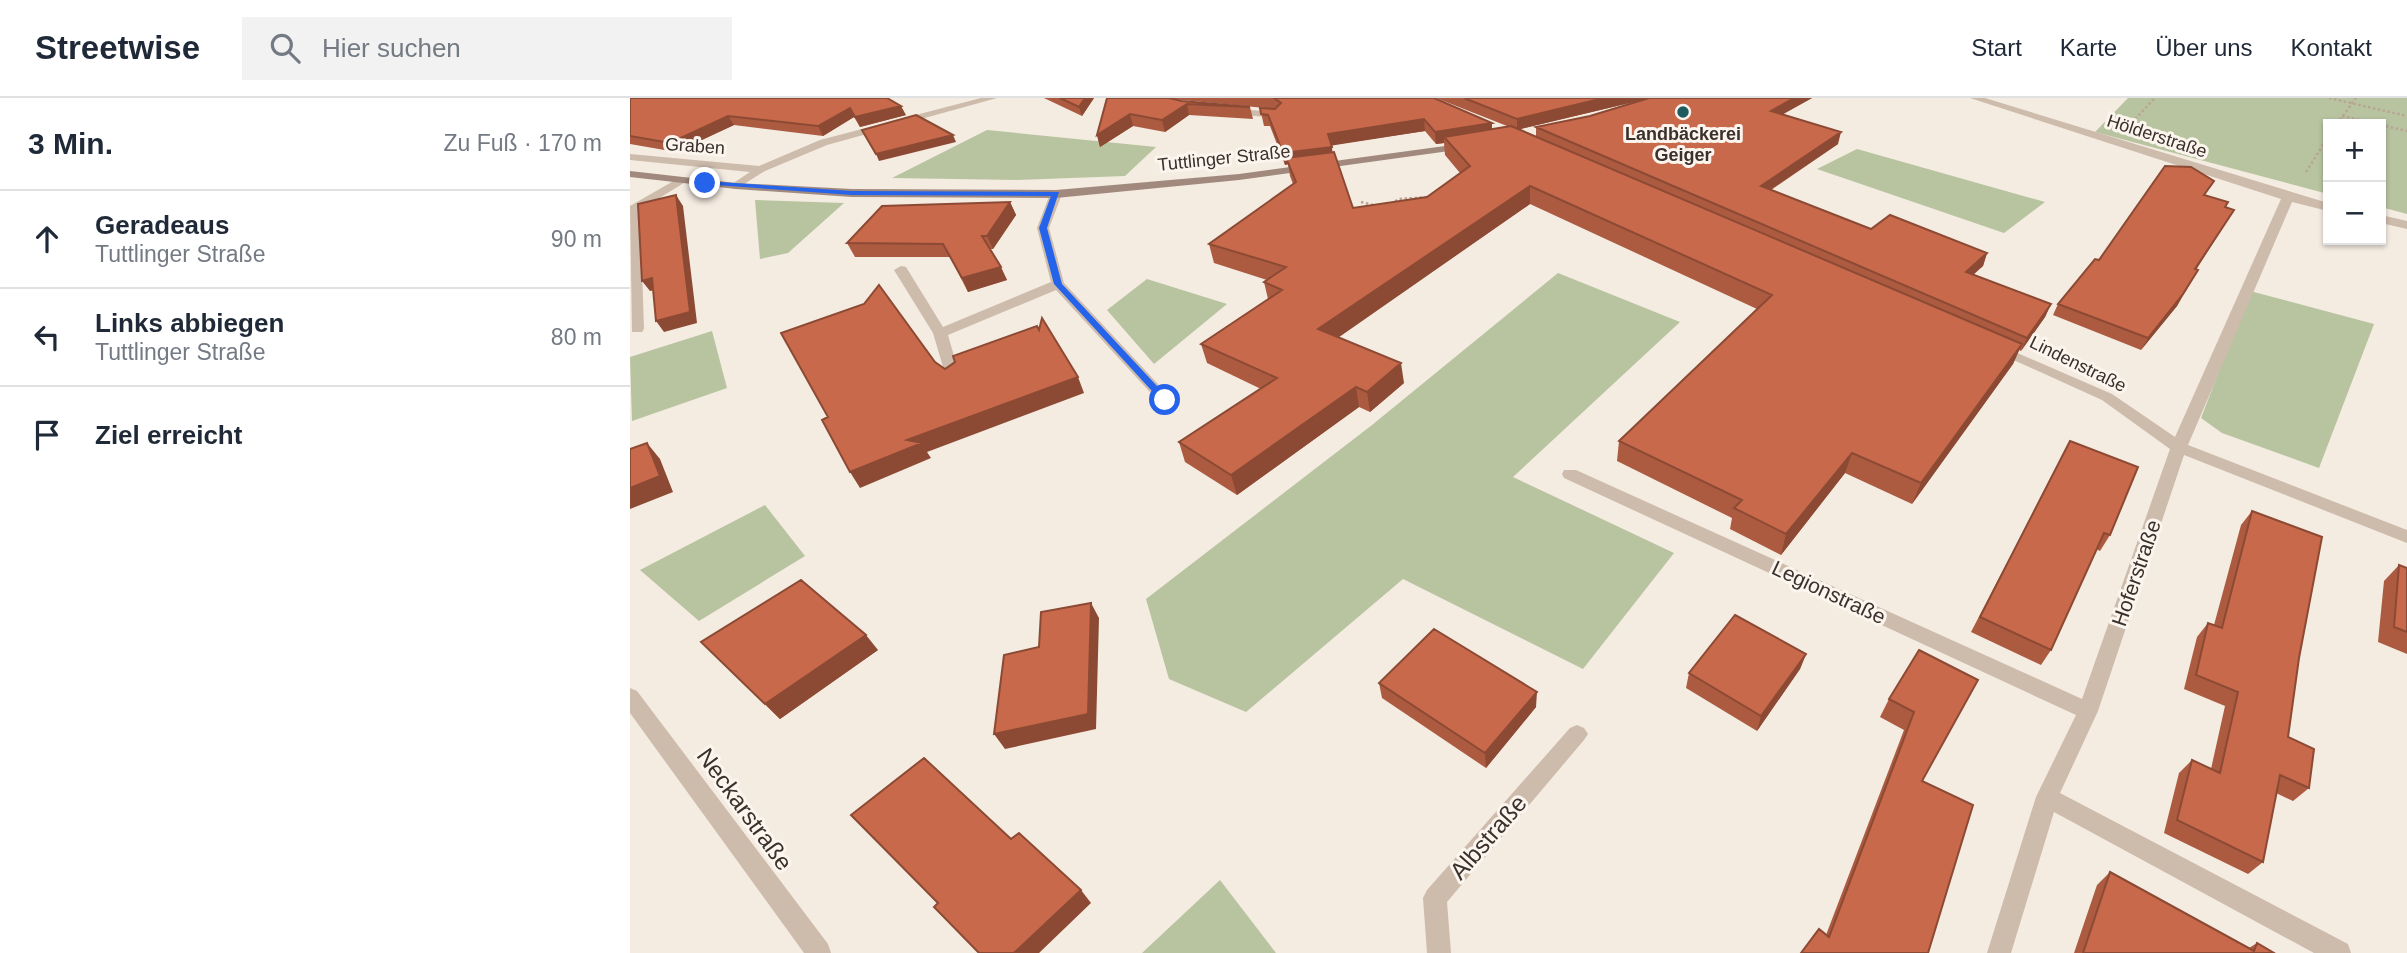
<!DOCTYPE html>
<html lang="de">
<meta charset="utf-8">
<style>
:root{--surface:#fff;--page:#f2f2f3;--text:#1f2937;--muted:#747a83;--line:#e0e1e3}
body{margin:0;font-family:Arial,sans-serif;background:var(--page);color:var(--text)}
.controls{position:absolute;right:21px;top:21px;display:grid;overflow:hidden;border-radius:0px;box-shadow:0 2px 5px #0004}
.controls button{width:63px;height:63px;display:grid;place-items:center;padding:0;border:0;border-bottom:2px solid var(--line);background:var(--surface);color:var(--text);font:35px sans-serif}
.stop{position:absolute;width:21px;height:21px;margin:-16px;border:5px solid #2563eb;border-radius:50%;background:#fff}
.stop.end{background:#2563eb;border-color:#fff;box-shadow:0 2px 7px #0008}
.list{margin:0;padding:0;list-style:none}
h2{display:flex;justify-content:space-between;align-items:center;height:91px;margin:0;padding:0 28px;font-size:30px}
h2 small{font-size:23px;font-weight:400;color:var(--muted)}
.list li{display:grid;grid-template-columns:46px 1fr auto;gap:21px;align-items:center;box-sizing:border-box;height:98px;padding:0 28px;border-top:2px solid var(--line)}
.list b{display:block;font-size:26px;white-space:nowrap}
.list p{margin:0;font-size:23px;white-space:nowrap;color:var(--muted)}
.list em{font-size:23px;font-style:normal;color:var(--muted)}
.icon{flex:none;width:38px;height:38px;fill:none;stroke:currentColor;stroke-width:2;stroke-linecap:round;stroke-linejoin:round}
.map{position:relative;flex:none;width:1777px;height:855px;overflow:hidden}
header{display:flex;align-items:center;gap:42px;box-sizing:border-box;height:98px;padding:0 35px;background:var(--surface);border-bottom:2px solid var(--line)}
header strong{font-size:33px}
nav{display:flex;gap:38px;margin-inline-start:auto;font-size:24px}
.search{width:490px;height:63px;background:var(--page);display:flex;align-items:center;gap:18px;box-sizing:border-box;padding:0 24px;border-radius:0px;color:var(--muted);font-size:26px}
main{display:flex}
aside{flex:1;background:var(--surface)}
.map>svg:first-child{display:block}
.green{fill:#b8c4a0}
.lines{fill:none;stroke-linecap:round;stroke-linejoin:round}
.path{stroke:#b9a596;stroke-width:2.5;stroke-dasharray:2.5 2.5;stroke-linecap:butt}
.lane{fill:#cdbbac;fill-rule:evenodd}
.street{fill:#cdbbac;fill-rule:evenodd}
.secondary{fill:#a18a7d;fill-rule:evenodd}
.wall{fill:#ac5a40;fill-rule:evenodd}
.shaded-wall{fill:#8c4a34}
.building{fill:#c8694b;stroke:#8c4a34;stroke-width:2}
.route{fill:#2563eb}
.poi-dot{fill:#1f5a5e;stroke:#fbf5ee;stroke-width:2.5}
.labels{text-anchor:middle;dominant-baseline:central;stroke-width:6;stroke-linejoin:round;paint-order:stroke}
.far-poi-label{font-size:18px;font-weight:bold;fill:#3b302b;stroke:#fbf5ee}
.far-street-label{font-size:18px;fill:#3b302b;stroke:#fbf5ee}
.street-label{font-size:21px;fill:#3b302b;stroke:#fbf5ee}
.near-street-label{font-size:24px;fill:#3b302b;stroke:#fbf5ee}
</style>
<header>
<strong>Streetwise</strong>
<div class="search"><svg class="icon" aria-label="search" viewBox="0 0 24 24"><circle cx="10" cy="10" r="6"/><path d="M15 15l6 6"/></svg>Hier suchen</div>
<nav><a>Start</a><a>Karte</a><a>Über uns</a><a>Kontakt</a></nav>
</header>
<main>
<aside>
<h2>3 Min.<small>Zu Fuß · 170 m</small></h2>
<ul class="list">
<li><svg class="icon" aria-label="ahead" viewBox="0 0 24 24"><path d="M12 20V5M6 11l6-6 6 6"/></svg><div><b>Geradeaus</b><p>Tuttlinger Straße</p></div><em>90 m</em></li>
<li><svg class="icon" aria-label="left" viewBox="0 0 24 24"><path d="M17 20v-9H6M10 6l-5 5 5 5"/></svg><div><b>Links abbiegen</b><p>Tuttlinger Straße</p></div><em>80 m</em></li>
<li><svg class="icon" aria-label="arrive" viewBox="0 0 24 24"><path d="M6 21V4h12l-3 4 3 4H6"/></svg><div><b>Ziel erreicht</b></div></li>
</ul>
</aside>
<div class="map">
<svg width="1777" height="855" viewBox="0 0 1777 855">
<rect width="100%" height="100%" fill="#f4ebe1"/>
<path class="green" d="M1498,0h279v116l-26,-7v-83h-53v70l-233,-62z
M357,32l169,17 -31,29 -108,4 -125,-2z
M1227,51l188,53 -41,31 -187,-64z
M125,102l89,3 -56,50 -28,6z
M928,175l122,49 -167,155 161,76 -91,116 -180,-90 -157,133 -77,-33 -23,-80 226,-174z
M517,181l80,25 -73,60 -47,-54z
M1620,193l124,33 -55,144 -97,-35 -21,-15z
M82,233l15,57 -95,33 -2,-64z
M135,407l40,51 -106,65 -59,-51z
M590,782l56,73h-134z"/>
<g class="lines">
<path class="path" d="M1699,0l78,18
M1712,18l36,8
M1505,21l20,-21
M1707,26l19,-26
M1751,27l26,6
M1676,74l22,-35
M731,104l16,4
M761,106l8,-5 29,-2"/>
<path class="lane" d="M597,10l49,4 5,3 -5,3 -53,-5v-4z
M47,81l10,2 -47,29 4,119 -2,3h-10l-2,-126z"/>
<path class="street" d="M351,0h16l-170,47 -62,26 -29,18 -4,-1v-4l18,-12 -120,-12v-6l129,12 61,-26z
M1340,0h15l343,105v8l-36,-9 -104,243 219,85v13l-223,-88 -86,256 -38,82 288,151 3,9h-37l-260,-141 -43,141h-24l49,-156 40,-82 -512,-237 -2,-4 2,-4h12l506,229 88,-250 -68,-49 -115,-52 7,-4 5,1 113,49 63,43 106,-238z
M426,92l6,4 -13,34 15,55 106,114 3,3 -3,3h-10l-104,-113 -108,45 12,42 -7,5 -7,-5 -13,-44 -39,-63 7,-4 5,1 37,60 108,-45 -14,-54 13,-34z
M1751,117l26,6v8l-26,-6z
M0,590l7,3 191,253 3,9h-27l-174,-240z
M947,627l7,3 4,6 -4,6 -137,162 4,51h-24l-4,-55 4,-8 143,-162z"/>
<path class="secondary" d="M837,45l4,1v4l-232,32 -183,18 -204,-1 -116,-8 -106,-12v-6l106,12 116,6 204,1 183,-16z"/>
</g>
<path class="wall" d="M0,0l276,17 -46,12 -6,-10 -31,19 -89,-11 -58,27 -46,-8z
M414,0h50l-12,18z
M477,0h327l58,31 15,-3 -71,-28h376l-29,16 55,30 -67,46 100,39 116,24 -4,13 -10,8 78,30 -6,13 -24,34 -2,-1 -6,14 -101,140 -67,-31 -64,82 -51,-26 2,-11 -115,-57 2,-20 138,-132 -227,-105 -192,133 66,46 -34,29 -11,-5 -122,88 -52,-33 -6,-20 82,-53 -54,-26 -6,-19 67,-45 -4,-17 3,-2 -53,-17 -5,-19 84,-60 -3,-8 -2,-12 -3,1 -15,-39h-6l-4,-18h5l-93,-9 10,2 68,6 3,12 -64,-4 -24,17 -32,-6 -33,21 -3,-12zM1017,1l-57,17 -54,11v9l-16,-7zM795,33l11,13 8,-1 1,12 15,18 -33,24 -74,11 -21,-56 -1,-7z
M1575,98l21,12 8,2 -38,60 -19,36 -36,44 -88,-35 5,-11z
M380,104l6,13 -23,34h-3l17,31 -39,12 -18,-35h-95l-8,-14z
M1440,343l40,94 -10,16 -4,-2 -45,101 -10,15 -70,-33z
M1622,413l47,147 -11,79 21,51 -16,13 -17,-8 -13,69 -15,12 -84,-41 15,-60 13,-13 19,9 14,-63 -41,-17 13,-52 11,-14 6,2 27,-100z
M1769,467l8,3v86l-29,-12 6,-61z
M71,544l177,8 -98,69z
M1289,552l9,303h-127l25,-18 78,-205 -24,-13 9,-18z
M1176,556l-6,15 -43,62 -71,-43 3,-15z
M749,585l157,24 -50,61 -104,-70z
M1480,774l139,76 8,-5 17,10h-200l23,-68z"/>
<path class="shaded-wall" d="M455,0h9l-12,18 -3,-9z
M974,0h46l-133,32v-11z
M1164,0h18l-43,24 2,-11z
M557,6l2,11 -24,17 -3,-12z
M271,8l5,9 -46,12 -5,-10z
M220,10l4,9 -31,19 -5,-10z
M500,16l3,12 -33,21 -3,-12z
M98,18l6,9 -58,27 -6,-9z
M794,21l1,12 -96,15 -1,-12z
M862,25v12l-48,2v6l-8,1 -1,-12z
M1211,34l-3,12 -80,54 3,-12z
M323,37l3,7 -77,19 -3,-7z
M702,49l1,12 -47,-1 2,6 -3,1 -2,-12z
M900,88v18l-208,145 -4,-20z
M46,97l7,11 14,117 -33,9 -8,-11z
M380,104l6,13 -23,34 -6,-13z
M1357,155l-4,13 -21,19 4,-13z
M371,169l6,13 -39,12 -6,-14z
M1568,172l-21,36 -36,44 7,-12z
M22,180l8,11 -10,2 -8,-10z
M1421,206l-6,13 -24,34 6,-13z
M1392,246l-9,20 -101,140 9,-21z
M771,265l3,20 -34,29 -3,-20z
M448,279l6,16 -157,59 4,6 -71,30 -10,-16 57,-32z
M726,289l3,20 -122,88 -6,-20z
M17,345l13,16 13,33 -43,17v-21z
M1222,355l-7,20 -64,82 5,-21z
M461,505l8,15 -3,111 -91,20 -11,-15z
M236,537l12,15 -98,69 -15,-15z
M1176,556l-6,15 -43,62 4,-15z
M907,594l-1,15 -50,61 -1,-15z
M451,792l10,13 -52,50h-25z"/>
<path class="building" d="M0,0h257l14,8 -46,11 -5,-9 -32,18 -90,-10 -58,27 -40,-7z
M430,0h25l-6,9z
M477,0h62l13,3 68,6 -63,-3 -25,16 -32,-6 -33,21z
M644,0h160l58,25 -57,9 -11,-13 -96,15 4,13 -49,6 -15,-38 -7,-1 -1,-6 15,1 6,-6z
M834,0h140l-87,21z
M1019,0h145l-23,13 70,21 -80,54 110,43 19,-14 97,38 -21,19 85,32 -24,34 -491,-211 54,-11z
M286,17l37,20 -77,19 -14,-24z
M881,28l511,218 -101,139 -69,-30 -66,81 -52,-26 8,-8 -123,-59 153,-146 -242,-109 -212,143 83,34 -34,29 -11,-5 -125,88 -52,-33 98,-64 -76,-34 81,-54 -18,-8 22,-15 -77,-23 87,-62 -10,-24 48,-6 19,56 74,-11 43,-31 -26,-29z
M1535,68l26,1 23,14 -10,14 24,7 -3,5 9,3 -39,59 3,1 -15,24 -35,44 -90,-34 37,-45 4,1z
M46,97l14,117 -34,9 -4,-43 -10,3 -4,-77z
M380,104l-23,34h-5l19,31 -39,11 -19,-34 -96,-1 35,-37z
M249,187l56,77 10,7 10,-7 -2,-6 84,-30 2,4 3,-12 36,59 -171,63 15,3 -72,29 -28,-52 6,-3 -47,-84 83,-29z
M1440,343l68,26 -28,68 -6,-2 -53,117 -71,-33z
M17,345l13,33 -30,12v-39z
M1622,413l70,26 -23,121 -11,79 26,12 -5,39 -29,-13 -17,87 -86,-42 15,-60 28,13 18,-81 -42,-17 12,-52 14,5z
M1769,467l8,3v64l-13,-5z
M171,482l65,55 -101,69 -64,-62z
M461,505l-3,111 -94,20 10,-79 35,-8 2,-35z
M1105,517l71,39 -45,62 -72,-43z
M804,531l103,63 -52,61 -106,-70z
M1289,552l59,30 -56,101 51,24 -45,148h-127l18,-24 10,8 85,-225 -25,-13z
M294,660l87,81 8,-6 62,57 -67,63h-35l-45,-46 4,-4 -87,-88z
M1480,774l144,79 3,-8 17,10h-191z"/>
<path class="route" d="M75,83l147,10 207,1 -12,36 15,56 108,116 -8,2 -108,-118 -15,-56 12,-32 -199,-1 -150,-11z"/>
<circle class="poi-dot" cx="1053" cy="14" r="7"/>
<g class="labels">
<g class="far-poi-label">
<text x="1053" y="36">Landbäckerei<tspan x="1053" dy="21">Geiger</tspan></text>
</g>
<g class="far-street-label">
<text transform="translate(1527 38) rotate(18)">Hölderstraße</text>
<text transform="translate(65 48) rotate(4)">Graben</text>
<text transform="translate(594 60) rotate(-6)">Tuttlinger Straße</text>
<text transform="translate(1448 266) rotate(26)">Lindenstraße</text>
</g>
<g class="street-label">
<text transform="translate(1506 475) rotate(-71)">Hoferstraße</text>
<text transform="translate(1199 494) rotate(25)">Legionstraße</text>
</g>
<g class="near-street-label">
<text transform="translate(115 711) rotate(54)">Neckarstraße</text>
<text transform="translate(858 739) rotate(-49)">Albstraße</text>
</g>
</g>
</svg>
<div class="controls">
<button>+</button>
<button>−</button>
</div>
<div class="stop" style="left:535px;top:302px"></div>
<div class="stop end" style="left:75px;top:85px"></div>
</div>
</main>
